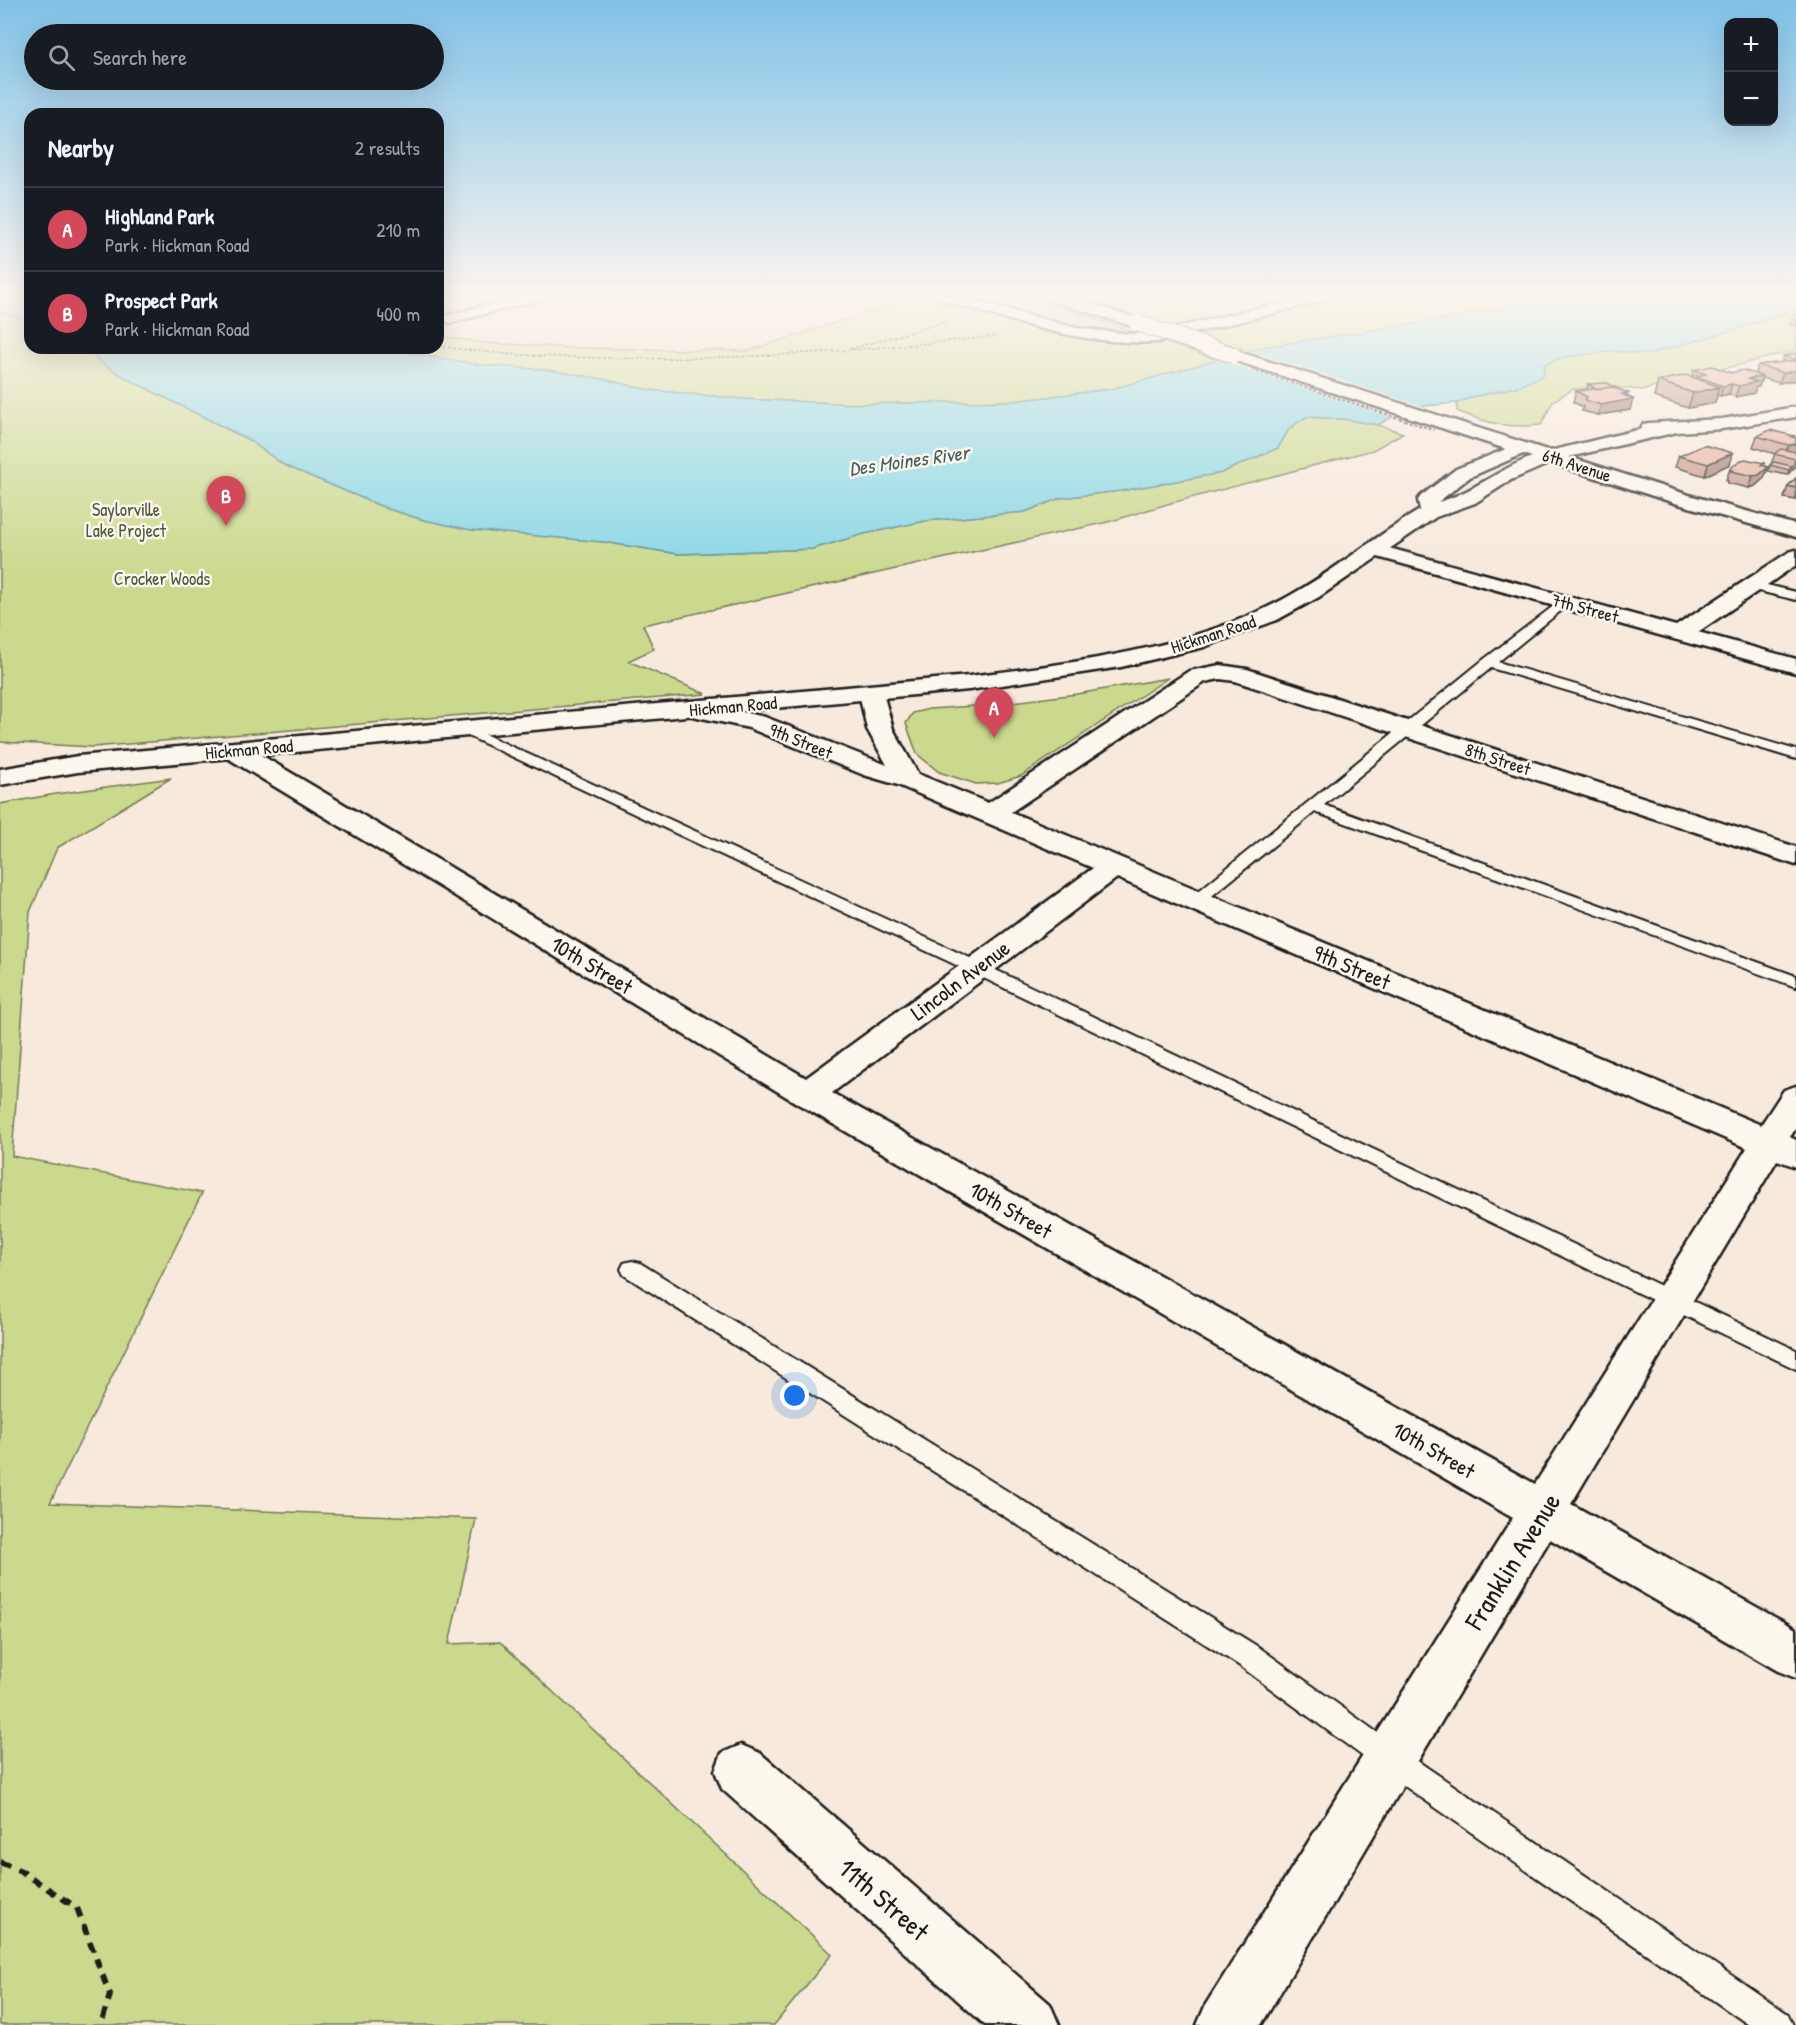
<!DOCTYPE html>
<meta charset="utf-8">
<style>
:root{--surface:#171b24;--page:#20242c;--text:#f1f3f6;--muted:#9ea1a6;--line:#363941;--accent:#d1495b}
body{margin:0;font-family:"Patrick Hand",sans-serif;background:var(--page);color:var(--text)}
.controls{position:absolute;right:18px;top:18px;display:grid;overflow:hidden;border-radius:12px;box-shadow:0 6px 24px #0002}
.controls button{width:54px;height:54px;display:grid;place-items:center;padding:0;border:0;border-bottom:2px solid var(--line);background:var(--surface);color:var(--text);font:30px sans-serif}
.you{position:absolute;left:795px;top:1396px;width:21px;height:21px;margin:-15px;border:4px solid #fff;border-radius:50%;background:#1a73e8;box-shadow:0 0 0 9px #1a73e833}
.badge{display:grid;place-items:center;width:39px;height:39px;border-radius:50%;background:var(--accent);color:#fff;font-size:20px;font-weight:700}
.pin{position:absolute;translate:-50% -50px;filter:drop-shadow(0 2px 3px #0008)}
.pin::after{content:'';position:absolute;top:32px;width:21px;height:18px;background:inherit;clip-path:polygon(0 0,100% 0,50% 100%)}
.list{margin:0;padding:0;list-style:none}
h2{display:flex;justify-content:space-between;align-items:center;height:78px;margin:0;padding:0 24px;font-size:26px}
h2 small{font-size:20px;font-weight:400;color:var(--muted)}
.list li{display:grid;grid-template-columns:39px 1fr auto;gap:18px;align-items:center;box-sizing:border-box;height:84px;padding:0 24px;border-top:2px solid var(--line)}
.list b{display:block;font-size:22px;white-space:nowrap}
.list p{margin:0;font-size:20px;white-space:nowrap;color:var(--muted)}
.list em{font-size:20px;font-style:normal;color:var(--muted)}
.icon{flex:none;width:33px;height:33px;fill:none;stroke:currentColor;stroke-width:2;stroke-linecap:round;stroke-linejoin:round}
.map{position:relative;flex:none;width:1796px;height:2025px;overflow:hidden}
.search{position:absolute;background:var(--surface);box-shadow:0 6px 24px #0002;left:24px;top:24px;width:420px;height:66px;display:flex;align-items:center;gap:15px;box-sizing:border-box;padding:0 21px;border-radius:33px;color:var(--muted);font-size:22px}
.panel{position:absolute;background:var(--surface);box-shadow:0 6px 24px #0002;left:24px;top:108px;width:420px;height:246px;border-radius:18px}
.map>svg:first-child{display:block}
.built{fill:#f2d8c9}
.green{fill:#cad98d;stroke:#737a54;stroke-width:1.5}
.water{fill:#88d7e6;stroke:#5d8c95;stroke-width:1.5}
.pier{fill:#f7e9dc}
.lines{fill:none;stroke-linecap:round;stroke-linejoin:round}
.service-casing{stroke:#1c1c1c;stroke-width:4}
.minor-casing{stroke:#1c1c1c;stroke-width:5}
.tertiary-casing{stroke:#1c1c1c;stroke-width:5}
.secondary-casing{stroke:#1c1c1c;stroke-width:5}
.path-far1{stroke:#1c1c1c;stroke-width:1.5;stroke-dasharray:3 2;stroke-linecap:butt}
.path{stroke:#1c1c1c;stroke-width:6;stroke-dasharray:10 8;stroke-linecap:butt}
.service{fill:#fbf7ec;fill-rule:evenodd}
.minor{fill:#fbf7ec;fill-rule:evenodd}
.tertiary{fill:#fbf7ec;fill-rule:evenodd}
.secondary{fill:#fbf7ec;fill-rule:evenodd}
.secondary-bridge-casing{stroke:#1c1c1c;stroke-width:18;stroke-linecap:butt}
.path-bridge{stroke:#1c1c1c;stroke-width:1.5;stroke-dasharray:3 2;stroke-linecap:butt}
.secondary-bridge{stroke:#fbf7ec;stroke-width:16}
.wall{fill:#c69786;stroke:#1c1c1c;stroke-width:1.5}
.shaded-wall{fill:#a17b6d;stroke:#1c1c1c;stroke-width:1.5}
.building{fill:#e6b09c;stroke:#1c1c1c;stroke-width:1.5}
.labels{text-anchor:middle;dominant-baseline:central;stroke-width:5;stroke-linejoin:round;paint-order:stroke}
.far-street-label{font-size:18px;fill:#1c1c1c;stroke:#fbf7ec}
.far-park-label{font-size:18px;fill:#50553e;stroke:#fbf7ec}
.far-water-label{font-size:20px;font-style:italic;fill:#425d63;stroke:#fbf7ec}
.street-label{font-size:22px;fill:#1c1c1c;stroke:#fbf7ec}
.near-street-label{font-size:27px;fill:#1c1c1c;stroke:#fbf7ec}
</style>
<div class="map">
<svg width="1796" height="2025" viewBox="0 0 1796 2025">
<rect width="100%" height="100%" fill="#f7e9dc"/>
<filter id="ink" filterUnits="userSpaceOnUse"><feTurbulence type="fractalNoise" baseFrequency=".0167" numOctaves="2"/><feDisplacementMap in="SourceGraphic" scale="12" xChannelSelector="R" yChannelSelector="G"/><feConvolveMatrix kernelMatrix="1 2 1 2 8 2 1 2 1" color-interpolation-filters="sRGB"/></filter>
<g filter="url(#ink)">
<path class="built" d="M438,296h458l15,3 -163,52 -174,-3 -88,-5 -48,-7z"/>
<path class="green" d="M896,296h130l192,64 -106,29 -98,12 -158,3 -115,-5 -92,-9 -41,-10 -60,-10 -67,-5 -105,-17h62v-12l48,7 88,5 174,3 161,-52z
M1073,296h472l-46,13 -53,10 -197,32z
M1796,309v41l-65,17 -54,11 -32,12 -38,-3 -34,2 -20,12 -12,24c-34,3 -52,-1 -84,-14v-8l16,-6 47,-11 24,-21 16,-7 50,-7 40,3 122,-36z
M0,312l30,10v26h54l19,16 23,14 123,62 35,25 104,44 36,11 179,22 76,12 133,-5 52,-15 61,-13 100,-9 35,-14 60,-7 101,-18 57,-25 11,-19 17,-12 37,2 35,6 25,8 -30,17 -202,53 -63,19 -465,103 11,24 -26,12 78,33 -613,53 -93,-5z
M1168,678l-147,98 -23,7 -22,1 -37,-12 -22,-18 -11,-31 7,-10 16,-4 60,-4 88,-11z
M171,778l-114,70 -27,64 -18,244 190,37 -152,310 426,16 -27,125 51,-2 332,312 -58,71h-774v-1221l56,-10z"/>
<path class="water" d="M0,296h30v26l-30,-10z
M1545,296h251v13l-63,21 -83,24 -40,-3 -50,7 -16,7v10l-24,11 -47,11 -16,6 -34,3 -33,12 -12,7 -35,-6 -37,-2 -17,12 -11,19 -57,25 -101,18 -60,7 -35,14 -100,9 -61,13 -52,15 -133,5 -76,-12 -132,-12 -47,-10 -36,-11 -104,-44 -35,-25 -123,-62 -23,-14 -19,-16h292l105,17 67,5 60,10 41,10 92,9 115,5 158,-3 98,-12 151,-42 183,-28 53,-10z"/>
<path class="pier" d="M1244,349l187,60 -34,10 -185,-61z"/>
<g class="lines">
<g class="service-casing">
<path id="service" d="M1754,582l42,10v8l-46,-11v-6z
M1564,598l6,4 -2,3 -70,57 298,88v9l-305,-91 -167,137 472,171v11l-481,-175 -113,92h-12l-2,-3 2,-3 293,-238z
M467,726l516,238 813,386v19l-825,-397 -509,-239 -2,-3z
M632,1261l8,2 620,385 140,101 388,265 5,11h-44l-369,-256 -140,-103 -616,-391 -3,-6 3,-6z"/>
</g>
<g class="minor-casing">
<path id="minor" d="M522,296h22l-2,3 -92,24 -7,-4 2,-3z
M1374,544l302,82 113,-74 7,-2v15l-98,67 98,27v14l-429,-119 -3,-4 3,-4z
M1220,665l27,4 549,178v18l-561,-184 -15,-2 -15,3 -194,130 750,313 23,-35 12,-4v42l-6,9 6,3v27l-19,-7 -206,344 225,125v49l-18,-7 -228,-132 -289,486h-64l9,-21 307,-486 -718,-416 -569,-345 -4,-6 4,-6 9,-2 9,2 562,333 287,-210 -195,-83 -34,-10 -115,-47 -66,-14 -4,-5 4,-5 9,-3 73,16 122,48 -20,-36 -8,-36 3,-5 9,-2 9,2 3,5 10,36 25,45 70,29 201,-132zM1117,878l630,270 -212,336 -703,-391z
M741,1745l19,8 290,251 9,21h-74l-263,-236 -7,-18 7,-18z"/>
</g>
<g class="tertiary-casing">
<path id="tertiary" d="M937,296h21l118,32 54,6 27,-2 152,-36h23l-2,3 -173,43c-76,4 -146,-22 -218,-43z"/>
</g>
<g class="secondary-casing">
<path id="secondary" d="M1044,296h21l77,24 2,3 -7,4 -5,-1 -86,-27z
M1233,350l317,101 91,-22 2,-5 6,-1 73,-4 74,-12v10l-74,12 -45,3 -108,25 120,38 107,30v12l-121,-34 -125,-40 -39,17 -36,23 -39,14 -117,80 -42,23 -73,27 -83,20 -152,23 -891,82 -78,13v-16l78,-13 891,-80c106,-13 218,-26 313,-76 49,-26 90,-62 138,-90l-2,-10 3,-4 35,-27 50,-20 -279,-91 -2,-3zM1523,454l9,3c-33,12 -60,36 -94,45l32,-25z"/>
</g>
<path class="path-far1" d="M1348,299l9,-3
M438,346c56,9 112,11 168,12 131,3 261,-8 391,-22
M850,349l100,-28"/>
<path class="path" d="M0,1862l21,9 56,37 33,87 -9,30"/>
<use href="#service" class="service"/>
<use href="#minor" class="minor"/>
<use href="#tertiary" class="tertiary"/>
<use href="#secondary" class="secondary"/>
<g class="secondary-bridge-casing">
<path id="secondary-bridge" d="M1137,323l96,32"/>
</g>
<path class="path-bridge" d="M1252,370l182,60"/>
<use href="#secondary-bridge" class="secondary-bridge"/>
</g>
<path class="wall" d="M1796,314v12l-6,-1 3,-10z
M1796,353v27l-17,3 -17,-5 -3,9h-3l-2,6 -19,4 -6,-3 -9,2 -3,-1 -2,8 -27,5 -34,-11 4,-16 34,-4 2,-7 61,4 3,-9 27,-3 -3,-1 2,-5z
M1588,384l29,5 10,7 3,14 -32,5 -16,-4 1,-4 -10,-5 3,-11 11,-1z
M1757,436l39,2v28l-9,9 -19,-4 7,-17 -22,-7z
M1733,453l-3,11 -25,12 -30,-9 4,-11z
M1764,463l-1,3 5,1 -4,11 -9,8 -6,2 -22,-5 1,-2 -2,-1 4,-11z
M1796,478v22l-12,-2 4,-12z"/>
<path class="shaded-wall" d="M438,296h3l1,3 -4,1z
M1796,370v10l-17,3 4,-10z
M1762,376l-3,11h-3l-2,6 -19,4 4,-11 8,-7z
M1732,384l-3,10 -9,2 3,-10z
M1719,387l-4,16 -27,5 5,-15z
M1628,393l-2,7 7,-1 -3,11 -32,5 3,-10 21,-11z
M1794,436l-3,9 5,-3v13l-12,1 8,-19z
M1733,453l-3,11 -25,12 3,-12z
M1796,458v8l-9,9 2,-5 3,-3z
M1764,463l-3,10 7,-6 -4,11 -9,8 -6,2 4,-12z"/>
<path class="building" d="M1796,353v7l-12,-4z
M1793,361l3,1v8l-13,3 -25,-8z
M1712,366l19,7 12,-3 19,6 -15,3 10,3 -18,4 -7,-2 -9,2 -27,-10 10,-2 -12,-4z
M1687,375l32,12 -26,6 -35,-12z
M1607,383l10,5 -5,-1 -16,2 -8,-5z
M1612,387l16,6 -6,1 11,5 -32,6 -16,-5 2,-3 -11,-6z
M1770,430l24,6 -2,1 4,1v6l-8,1 -31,-9z
M1704,445l29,8 -25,11 -29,-8z
M1781,449l15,3v6l-1,1 -21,-5z
M1745,459l19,4 -3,2 7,2 -9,8 -6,1 -22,-5 2,-1 -3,-1 9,-8z
M1774,462l18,4 -3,4 -19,-5z
M1796,478v10l-8,-2z"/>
</g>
<linearGradient id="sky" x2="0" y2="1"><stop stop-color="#81c2e7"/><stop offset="0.51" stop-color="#fbf5ef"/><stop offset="1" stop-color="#fbf5ef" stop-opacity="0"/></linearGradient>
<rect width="1796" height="579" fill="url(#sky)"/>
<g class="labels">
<g class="far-street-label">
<text transform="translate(1577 465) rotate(18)">6th Avenue</text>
<text transform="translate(1585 608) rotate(15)">7th Street</text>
<text transform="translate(1213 634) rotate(-18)">Hickman Road</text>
<text transform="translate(733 706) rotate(-5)">Hickman Road</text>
<text transform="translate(801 741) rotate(22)">9th Street</text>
<text transform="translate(249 749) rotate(-5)">Hickman Road</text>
<text transform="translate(1498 759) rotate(18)">8th Street</text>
</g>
<g class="far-park-label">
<text x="126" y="509">Saylorville<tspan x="126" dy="21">Lake Project</tspan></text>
<text x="162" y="578">Crocker Woods</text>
</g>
<g class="far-water-label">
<text transform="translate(909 460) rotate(-8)">Des Moines River</text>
</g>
<g class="street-label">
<text transform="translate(592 965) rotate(31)">10th Street</text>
<text transform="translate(1352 967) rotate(23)">9th Street</text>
<text transform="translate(960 980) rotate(-37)">Lincoln Avenue</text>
<text transform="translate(1011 1210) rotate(30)">10th Street</text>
<text transform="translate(1434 1450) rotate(30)">10th Street</text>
</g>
<g class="near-street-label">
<text transform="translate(1512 1561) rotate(-58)">Franklin Avenue</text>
<text transform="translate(884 1899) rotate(41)">11th Street</text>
</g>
</g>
</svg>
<div class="controls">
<button>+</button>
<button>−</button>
</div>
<div class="you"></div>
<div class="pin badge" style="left:994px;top:738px">A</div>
<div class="pin badge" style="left:226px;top:526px">B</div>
<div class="search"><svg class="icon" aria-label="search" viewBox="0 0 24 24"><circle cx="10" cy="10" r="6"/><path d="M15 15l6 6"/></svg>Search here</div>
<section class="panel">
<h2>Nearby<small>2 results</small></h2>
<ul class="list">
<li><span class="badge">A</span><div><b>Highland Park</b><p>Park · Hickman Road</p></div><em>210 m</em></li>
<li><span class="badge">B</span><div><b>Prospect Park</b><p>Park · Hickman Road</p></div><em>400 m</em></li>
</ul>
</section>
</div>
